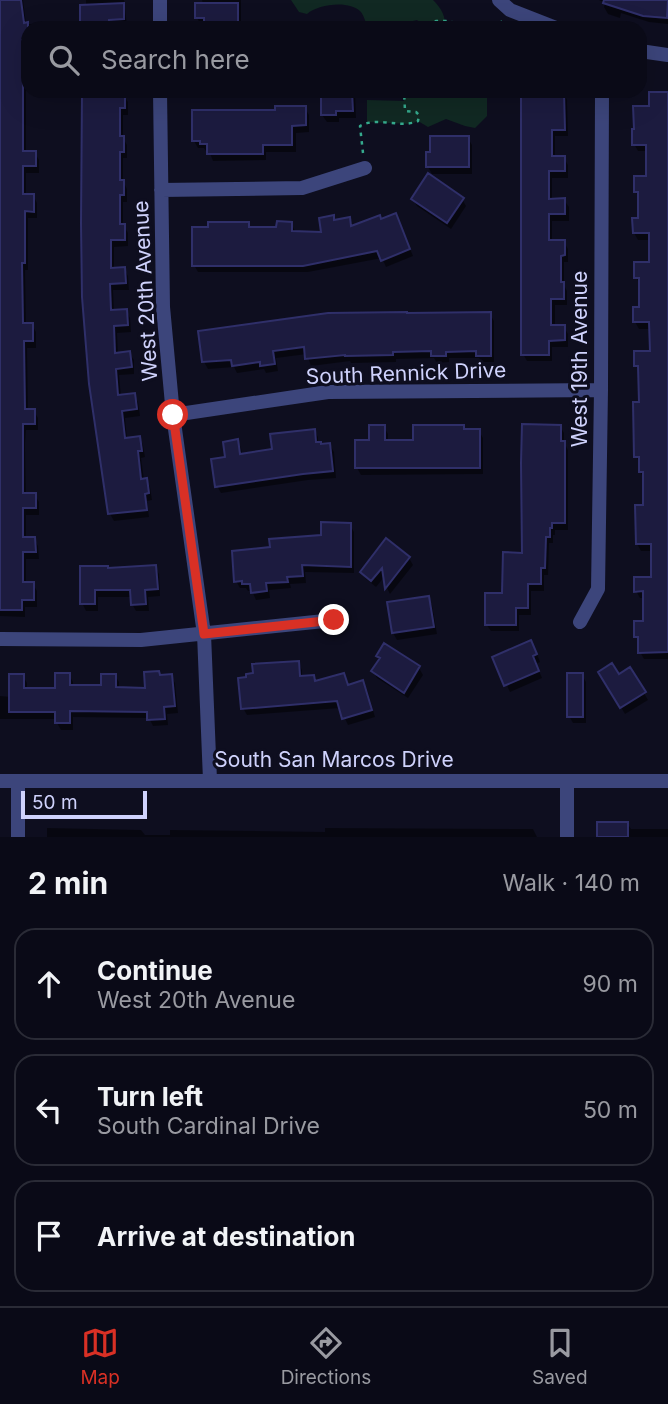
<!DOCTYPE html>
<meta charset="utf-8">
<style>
:root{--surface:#0a0a17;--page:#181824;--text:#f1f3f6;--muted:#999aa1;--line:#2a2b36;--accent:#d93025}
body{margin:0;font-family:Inter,sans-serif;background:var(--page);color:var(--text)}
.scale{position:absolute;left:21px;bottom:18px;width:126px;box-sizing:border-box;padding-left:7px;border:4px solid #cfd2fc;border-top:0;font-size:19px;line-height:24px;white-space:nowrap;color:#cfd2fc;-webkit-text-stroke:5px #0e0e1f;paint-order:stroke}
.stop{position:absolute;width:21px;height:21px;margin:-16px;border:5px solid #d93025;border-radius:50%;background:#fff}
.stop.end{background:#d93025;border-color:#fff;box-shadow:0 2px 7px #0008}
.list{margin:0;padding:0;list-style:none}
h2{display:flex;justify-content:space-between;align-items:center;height:91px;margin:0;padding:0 28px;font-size:30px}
h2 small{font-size:23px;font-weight:400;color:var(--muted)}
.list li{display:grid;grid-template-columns:46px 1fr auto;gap:21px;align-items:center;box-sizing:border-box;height:112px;margin:0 14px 14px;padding:0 14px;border:2px solid var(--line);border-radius:21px}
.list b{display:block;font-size:26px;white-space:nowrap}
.list p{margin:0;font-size:23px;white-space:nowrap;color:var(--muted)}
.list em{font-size:23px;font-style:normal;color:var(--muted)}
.icon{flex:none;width:38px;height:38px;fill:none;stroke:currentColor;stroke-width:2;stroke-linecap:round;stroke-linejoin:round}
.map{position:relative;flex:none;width:668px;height:837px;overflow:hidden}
.search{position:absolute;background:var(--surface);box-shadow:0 7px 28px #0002;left:21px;right:21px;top:21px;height:77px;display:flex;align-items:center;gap:18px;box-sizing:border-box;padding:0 24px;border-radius:21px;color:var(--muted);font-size:26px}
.sheet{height:469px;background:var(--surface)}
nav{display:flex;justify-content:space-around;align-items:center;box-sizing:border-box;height:98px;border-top:2px solid var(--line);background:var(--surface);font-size:19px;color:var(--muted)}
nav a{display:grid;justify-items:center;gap:4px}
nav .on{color:var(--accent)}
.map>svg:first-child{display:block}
.green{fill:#112923}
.shadow{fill:#0007}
.building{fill:#1c1b3f;stroke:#2f2f69;stroke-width:2}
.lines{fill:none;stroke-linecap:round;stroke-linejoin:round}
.path{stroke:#35aa8d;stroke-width:2.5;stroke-dasharray:3.5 5;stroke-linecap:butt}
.street{stroke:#3c457b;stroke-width:14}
.route{stroke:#d93025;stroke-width:9}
.labels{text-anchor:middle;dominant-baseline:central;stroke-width:6;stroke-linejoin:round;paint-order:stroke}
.street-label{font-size:21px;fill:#cfd2fc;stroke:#0e0e1f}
</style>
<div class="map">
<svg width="668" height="837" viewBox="0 0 668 837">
<rect width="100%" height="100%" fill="#0e0e1f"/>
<path class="green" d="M291,0h142c8,8 14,17 11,28h-18l-9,-8 -4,1v7h-45c-2,-5 -4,-12 -7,-16 -12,-12 -42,-8 -54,2l-8,-2z
M404,91h80l3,6v19l-12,12 -10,-2 -19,-7 -18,8 -10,-6 -7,3 -44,-2v-22l37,1z"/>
<path class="shadow" d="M0,0h24h-1l3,24h6l2,4h-6v19h-3l1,21h2v20h-2v65h9l4,7v13h-13v22h7l4,8v15h-9v52h-3l1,55h6l4,7v16h-9l1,63h6l4,7v12h-12l-1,14 1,51h9l4,7v13h-13v24h8l4,7 1,13h-13v25h7l4,7v16h-12v10l-25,-1z
M86,0h38l3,26h-15v2h-31l5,-22z
M202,0h39v28h-35v-3h-5l-4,-7 6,-14z
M599,0h69v24l-19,-2 -28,-9 -1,5 -12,-4 -4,-7 1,-4z
M82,91h41v4l5,7v13h-5v23l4,7v13h-4v23l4,8v13h-4v22l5,9v13l-14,1v22h10l4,7 1,14h-16l1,22 12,-1 4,7 1,14 -14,1 1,21 11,-1 5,7v14l-15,1 2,22 13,-2 4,7 2,14 -15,2 2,21 12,-1 4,7 2,12 -4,1 3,22h2l4,7 2,13 -5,1 2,16 -35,4 -4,-7 -27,-261z
M322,91h33l1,27h-17v4h-12l-5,-7z
M523,91h40l4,9 1,36h-13v22h9l4,7v13h-16v22h12l5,7v14h-17v21h12l4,7v13h-4v23l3,6v14h-12v22h9l4,7v13h-16v14h-25l-4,-7z
M668,94v565h-24l-4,-7v-8l-4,-8 9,-13v-25h-5l-4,-7 17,-12v-28h-12l-4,-7 8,-38v-26l-5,-8v-8l-4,-8 5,-53 -1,-29 -4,-8 16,-14 -1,-23h-12l-4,-7 6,-14 -1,-23 -4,-8 15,-13v-24h-13l-4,-7 6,-14v-20l-5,-8 12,-13v-27h-9l-4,-7 17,-36z
M305,108l4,7v17l-13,1v19h-30v8l-53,1 -4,-10h-3l-2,-3h-6l-4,-7 83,-29z
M468,138l4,7v29h-40l-4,-7z
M413,199h49l4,7 -15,23 -34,-23z
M333,217l2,4 14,-2 4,8 28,-6 18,1 14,34 -27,11 -4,-9 -74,14h-110l-4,-7 54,-41 2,4h28l13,-5 5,10 27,1z
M490,314l4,7v41h-12l-3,-4h-30v4l-12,1 -3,-5 -38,1v3l-45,1 -1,-2 -39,5 -4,-12 -31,4 2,13 -12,2 -2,-4 -27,4 -3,-6 -26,2 -4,-7z
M463,426l3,5h13l4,7v36l-122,1 -4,-7 14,-26 13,-15 4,7v8h27z
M560,426l4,7v9l4,8v80h-13v5h-2v8h-4l-1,32h-4v16h-13v24h-12v16h-28l-5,-7 18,-29 20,-41z
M314,430l4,7v7l3,2 9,-1 4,7 2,26 -28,2 -87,13 -4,-7 10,-28 10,-17 4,7 1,7 32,-4z
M350,525l4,7v41l-49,-1 1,11 -16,1 1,4 -22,2 1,8 -14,2 -4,-9h-4l-2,-3h-6l-4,-7 36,-32 51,-12z
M409,558l4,7 -23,29 -3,-6 -2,-12 -9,11 -10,-8 -4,-7z
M155,567l4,7 1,22 -12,1 1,14h-13l-4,-7v-7h-34v14h-12l-4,-8 26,-34z
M428,598l4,7 5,29 -40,6 -4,-7z
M384,645l35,23 4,7 -15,23 -31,-20 -4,-7 7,-11 -2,-4z
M535,649l5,13 -4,2 6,14 -32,14 -16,-34z
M298,662l4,8v7h11l4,6 27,-8 5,11 14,-4 4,7 8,28 -27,8 -8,-17 -93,7 -4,-7z
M630,669l18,31 -23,14 -25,-42 18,5z
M69,675l4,7v5h30l12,-12 4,7v7l28,1 14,-13 10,-1 4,7 3,30 -11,1 1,11 -15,1 -4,-8 -76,-1v13h-12l-4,-7v-4h-57v-23l11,1 12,-21 4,7v6h30z
M582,675l4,7v41h-13l-4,-7z
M627,823l4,6h37v8h-69v-13z
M47,828l94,2 4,5h25v-5l155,2v-4l208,1 4,8h-490z"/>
<path class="building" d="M0,0h21l3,23 4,-1v18h-6l1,26h5v15h-5v70h13v15h-13v28h11v18l-9,-1v52h-3l1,60h10v18h-9l1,68h10v15h-12v69h13v15h-13v29h12l1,15h-13v30h11v18h-12v10h-22z
M604,0h64l-1,18 -24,-2 -40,-13z
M124,3v16l-15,1v8h-29v-23z
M195,3h43v25h-31v-3h-3v-7h-9z
M321,91h31l1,20h-17v4h-15z
M521,91h43l1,39h-13v26h13v15h-16v28l16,-1v16h-16v26h16v15l-4,1v26h3v17h-13v26h14v15l-16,1v14h-28z
M649,92h19v560l-30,1v-16h-4v-16h9v-30l-9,1v-15h17v-33h-15l-1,-39h8v-33h-4v-15h-5l-1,-55h6l-1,-36h-4v-15h16l-1,-29h-16v-15h6v-29h-5v-16h15v-29h-16l-1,-15h6v-26h-4v-16h12v-31h-14v-16h2l-1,-23h16z
M82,93h43v15h-5v28h4v16h-4v28h4v15h-4v29h5v16h-14v28l14,-1 1,16 -16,1 1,26 16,-1 1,16 -14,1 1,27 15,-2 2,16 -16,2 2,26 17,-2 2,16 -15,2 3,27 15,-2 2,15h-4l3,28 6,-1 2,15 -4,1 2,16 -39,4 -19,-130 -7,-87 -1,-73z
M275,106h31v19l-14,1v19h-29v9h-56v-10h-7v-3h-8v-31h83z
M430,136h39v31h-43v-15h4z
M428,173l36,25 -17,25 -36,-24z
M396,213l14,36 -29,12 -4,-10 -74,15h-111v-39h16v-5h41v5h27l1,-6 15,1v9l29,1 -2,-14 15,-3v5l16,-3 1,9 29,-11 1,4z
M407,312v1l84,-1v44h-15v-5l-30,1v4h-15v-5l-38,1v3l-48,1v-1l-40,4 -1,-12 -31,4 2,13 -15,2v-4l-28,4 -1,-6 -29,2 -4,-31 130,-18z
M522,424l39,1v16h4v82h-13v5h-2v9h-4l-1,31h-4v16h-13v24h-12v17h-31v-32h17l1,-41 19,1 -1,-90z
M369,425h16v15h28v-15h51v4h16v39h-125v-28h14z
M315,429l1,13h5v2l9,-1 3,28 -30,3 -88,13 -4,-28 14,-2 -2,-15 15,-3 2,15 32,-5 -2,-15z
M321,522l30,1v44l-49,-2 1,11 -16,1 1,5 -22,1 1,8 -16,2 -1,-9h-8v-3l-8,1 -2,-31 38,-4 -1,-8 52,-4z
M386,538l24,19 -25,32 -3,-21 -11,13 -11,-9z
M156,565l2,24 -13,1 1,14 -15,1 -1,-15h-35v14h-15v-38h28v2z
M429,596l5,31 -42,6 -5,-31z
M531,640l6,14 -4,2 6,15 -35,15 -12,-29z
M384,643l36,23 -16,27 -33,-22 9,-13 -4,-2z
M299,661l1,15 14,-1 1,6 29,-8 4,12 15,-5 9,30 -30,9 -5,-18 -96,8 -3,-31 8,-1v-3l7,-1 -1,-9z
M612,663l7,11 11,-7 16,25 -26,16 -22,-36z
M159,671l1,4 12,-1 3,32 -11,1 1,12 -18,1v-8l-77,-1v12h-15v-11h-46v-38h15v14h31v-15h15v12h31v-11h15v13l29,1 -1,-16z
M567,673h16v44h-16z
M597,822h31v15h-31z"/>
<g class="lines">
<path class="path" d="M429,28l7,-7h10l37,7
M496,28l6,-7
M363,153l-3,-27c18,-10 40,3 58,-5l1,-6 -3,-3 -11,-1 -1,-20"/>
<path class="street" d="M160,0v28
M499,0l11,10 46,18
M640,51l28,4
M160,91l3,216 10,108 31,219 6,146
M161,190l141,-2 63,-20
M173,415l155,-23 273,-2
M580,622l18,-33 3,-199 1,-299
M0,639l141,1 193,-20
M0,781h668
M18,781v56
M567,837v-56"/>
</g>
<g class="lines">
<path class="route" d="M173,415l31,219 130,-14"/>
</g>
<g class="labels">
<g class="street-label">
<text transform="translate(145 291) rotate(-93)">West 20th Avenue</text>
<text transform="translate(579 359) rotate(-90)">West 19th Avenue</text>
<text transform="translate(406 373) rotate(-2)">South Rennick Drive</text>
<text x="334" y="759">South San Marcos Drive</text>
</g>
</g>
</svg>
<div class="scale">50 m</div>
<div class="stop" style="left:173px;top:415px"></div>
<div class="stop end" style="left:334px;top:620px"></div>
<div class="search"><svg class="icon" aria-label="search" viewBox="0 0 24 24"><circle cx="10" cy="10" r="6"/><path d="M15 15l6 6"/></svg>Search here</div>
</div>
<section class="sheet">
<h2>2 min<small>Walk · 140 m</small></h2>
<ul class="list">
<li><svg class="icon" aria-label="ahead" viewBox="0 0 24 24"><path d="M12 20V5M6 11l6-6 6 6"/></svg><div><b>Continue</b><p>West 20th Avenue</p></div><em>90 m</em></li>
<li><svg class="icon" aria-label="left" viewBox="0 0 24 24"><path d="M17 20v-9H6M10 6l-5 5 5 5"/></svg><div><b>Turn left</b><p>South Cardinal Drive</p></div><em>50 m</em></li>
<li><svg class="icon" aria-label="arrive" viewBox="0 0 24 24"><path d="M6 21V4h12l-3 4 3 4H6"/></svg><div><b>Arrive at destination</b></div></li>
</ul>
</section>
<nav>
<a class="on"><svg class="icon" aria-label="map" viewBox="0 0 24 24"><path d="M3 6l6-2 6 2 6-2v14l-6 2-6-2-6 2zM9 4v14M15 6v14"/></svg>Map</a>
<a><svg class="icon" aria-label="directions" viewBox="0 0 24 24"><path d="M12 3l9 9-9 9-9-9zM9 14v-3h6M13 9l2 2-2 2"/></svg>Directions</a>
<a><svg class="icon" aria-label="saved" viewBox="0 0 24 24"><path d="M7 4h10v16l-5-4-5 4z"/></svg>Saved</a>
</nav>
